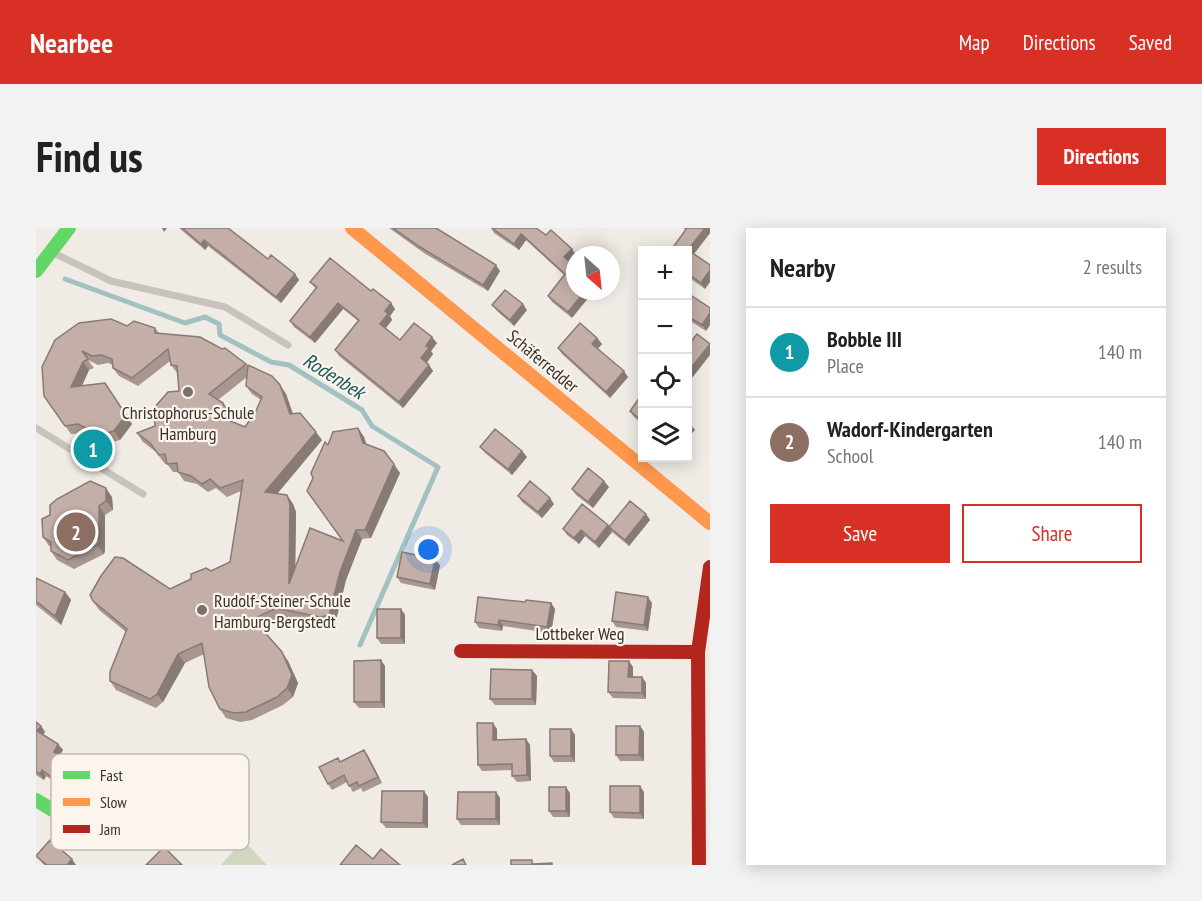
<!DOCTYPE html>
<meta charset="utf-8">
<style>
:root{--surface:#fff;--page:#f2f2f2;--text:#202124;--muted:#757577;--line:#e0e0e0;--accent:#d93025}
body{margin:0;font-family:"PT Sans Narrow",sans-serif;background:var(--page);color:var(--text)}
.controls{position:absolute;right:18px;top:18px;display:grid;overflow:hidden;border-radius:0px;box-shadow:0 3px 15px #0003}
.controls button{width:54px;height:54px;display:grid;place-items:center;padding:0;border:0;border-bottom:2px solid var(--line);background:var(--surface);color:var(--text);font:30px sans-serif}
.compass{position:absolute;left:530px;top:18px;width:54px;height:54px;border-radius:50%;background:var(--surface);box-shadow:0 3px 15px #0003;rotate:153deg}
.you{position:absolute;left:393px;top:322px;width:21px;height:21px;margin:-15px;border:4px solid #fff;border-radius:50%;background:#1a73e8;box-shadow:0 0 0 9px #1a73e833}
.badge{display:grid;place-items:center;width:39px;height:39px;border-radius:50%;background:var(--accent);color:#fff;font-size:20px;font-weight:700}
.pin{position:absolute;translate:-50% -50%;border:3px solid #fff;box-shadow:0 2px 6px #0006}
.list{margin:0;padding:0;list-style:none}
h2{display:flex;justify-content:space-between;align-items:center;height:78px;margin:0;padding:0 24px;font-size:26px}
h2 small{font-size:20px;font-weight:400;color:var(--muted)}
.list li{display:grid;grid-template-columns:39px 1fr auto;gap:18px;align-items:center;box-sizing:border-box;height:90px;padding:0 24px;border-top:2px solid var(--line)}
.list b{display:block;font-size:22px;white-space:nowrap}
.list p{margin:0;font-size:20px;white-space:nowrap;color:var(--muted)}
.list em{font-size:20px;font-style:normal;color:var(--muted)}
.actions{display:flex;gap:12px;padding:18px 24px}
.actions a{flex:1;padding:14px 0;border:2px solid var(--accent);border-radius:0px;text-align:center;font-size:21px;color:var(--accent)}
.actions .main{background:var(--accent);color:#fff}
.icon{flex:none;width:33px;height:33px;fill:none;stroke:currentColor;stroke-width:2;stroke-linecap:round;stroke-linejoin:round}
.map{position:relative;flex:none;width:674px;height:637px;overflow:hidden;border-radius:0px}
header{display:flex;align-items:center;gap:36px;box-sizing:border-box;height:84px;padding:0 30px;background:var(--accent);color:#fff}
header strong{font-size:28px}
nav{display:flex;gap:33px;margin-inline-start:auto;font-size:21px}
.intro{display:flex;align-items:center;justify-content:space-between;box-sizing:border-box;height:144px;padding:0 36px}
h1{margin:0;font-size:42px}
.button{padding:15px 27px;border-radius:0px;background:var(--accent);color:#fff;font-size:21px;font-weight:700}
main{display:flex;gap:36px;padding:0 36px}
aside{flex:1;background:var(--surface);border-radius:0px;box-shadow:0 3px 15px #0003}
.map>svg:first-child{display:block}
.green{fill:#d1d6bf}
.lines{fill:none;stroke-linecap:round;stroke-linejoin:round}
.stream{stroke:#a1c2c1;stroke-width:5}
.lane{stroke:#c9c3be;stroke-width:7}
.fast{stroke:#63d668;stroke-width:14}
.slow{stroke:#ff974d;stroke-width:14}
.jam{stroke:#b3261e;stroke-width:14}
.wall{fill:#a89690;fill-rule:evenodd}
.shaded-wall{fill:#887a75}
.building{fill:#c3afa7;stroke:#887a75;stroke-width:1.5}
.poi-dot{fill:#7a716c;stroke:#fbf5ee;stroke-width:2}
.labels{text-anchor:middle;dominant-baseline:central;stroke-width:4.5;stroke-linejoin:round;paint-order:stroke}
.street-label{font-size:18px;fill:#3b302b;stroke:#fbf5ee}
.poi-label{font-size:18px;fill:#3b302b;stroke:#fbf5ee}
.water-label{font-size:20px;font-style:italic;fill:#1f5a5e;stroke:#fbf5ee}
.key{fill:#fbf5ee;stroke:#c1bab4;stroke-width:1.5}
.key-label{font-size:16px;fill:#3b302b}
</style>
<header>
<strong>Nearbee</strong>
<nav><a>Map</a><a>Directions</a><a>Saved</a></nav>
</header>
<div class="intro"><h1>Find us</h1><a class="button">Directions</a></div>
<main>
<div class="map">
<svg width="674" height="637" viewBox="0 0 674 637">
<rect width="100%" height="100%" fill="#f0ebe5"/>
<path class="green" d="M207,612l24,25h-46z"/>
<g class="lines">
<path class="stream" d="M29,51l120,44 20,-6 14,7 1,11 51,27 18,3 73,45 10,16 66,41 -78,178"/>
<path class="lane" d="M18,25l57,28 114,26 63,38
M0,200l107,66"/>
<path class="fast" d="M0,43l33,-43
M0,572l62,37"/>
<path class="slow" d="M316,0l358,295"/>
<path class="jam" d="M425,423l237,1
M663,637l-1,-213 12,-85"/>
</g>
<path class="wall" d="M143,0h49l40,31 27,15 4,6 -18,23 -73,-57 -3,4z
M353,0h47l64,43 -12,20 -64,-38z
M455,0h45l40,27 -7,7 3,56 -20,-16 -4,-6 16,-21 -38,-35 -7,10 -25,-17z
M647,0h27v5l-16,21 11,35 -18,-13v-26l-1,-20z
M274,54l61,9 20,12 4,6 -5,7 2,4 -6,8 14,12 37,3 -6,8 2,3 -6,9 6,8 -30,37 -64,-52 -4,-6 23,-29 -15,-12 -28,34 -21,-16 -4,-6 26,-32z
M651,75l19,28 -19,-12z
M456,77l35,5 -13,16 -17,-15z
M91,98l28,2 4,5 87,31 2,3 32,18 6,9 7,20 29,26 -45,54 10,1 6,9 3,8 -1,55 48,-26 -15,-96 30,-17 6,9 2,7 34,29 -29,65 -9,1 -16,41 -11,44 -8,1 -45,-8 -22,10 28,34 10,22 -5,14 -10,8 -31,15 -12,2 -14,-4 -6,-9 -16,-55 -19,9 -22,39 -7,6 -40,-18 -6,-9 16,-49 -27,-22 -6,-9 77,-12 60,-27 11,-71 -14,6 -11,-9 -8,4 -11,-8 -13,-3 -6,-9h-5l-6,-8h-2l-9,-12 -13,-10 -6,-9 18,-7 24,-35 -1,-17 -7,-9 -1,-4 -32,25 -19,-10 -6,-8v-3l-5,-2 -10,2 -10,-5 6,8 -5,2 -7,16 50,38 -12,16 -18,5 -4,-5 -14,-7 -13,1 -27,-38 -2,-29zM211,149l-1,9 6,8 9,6 -5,11 -11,16 -12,-5 -4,-10 -6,-9 -5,-3z
M561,110l5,6 -4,5 30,28 -18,21 -48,-44 -4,-6z
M606,166v30l-8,-7 -4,-6z
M444,219l42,4 5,6 -15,18 -27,-22z
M573,259l-16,21 -17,-13 -4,-6z
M482,268l36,8 -12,14 -20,-16z
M76,269l1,13 -8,5v35l-1,4 -30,15 -17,-9 -6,-9v-4l-2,-1 -6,-9 7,-22z
M610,286l4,6 -21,26 -17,-14 -13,16 -14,-12 -6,8 -12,-9 -4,-6 45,-4 2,2z
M404,337l-5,25 -34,-7 -4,-6z
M0,350l29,14 6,8 -10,25 -25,-20z
M489,374l26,1 4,6 -4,24 -48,-7 -1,5 -23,-3 -4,-6z
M616,375l-4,28 -32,-4 -4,-6z
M365,381l4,6v29h-24l-4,-6z
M349,438v42h-26l-5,-6z
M597,439v10h9l4,6v16l-33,-1 -5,-6z
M496,442l5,6 -1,29h-41l-5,-6z
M0,494l5,4 4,6 -2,3 15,9 5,6 -4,6 22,16 5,6 -13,17 -27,-19 -2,4 -8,-5z
M604,498l4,6v29h-24l-4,-6z
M461,501v11l29,-1 4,6 1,36 -14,1 -5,-6v-6l-30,1 -4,-6z
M535,501l4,6v27h-21l-4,-6z
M328,522l4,6 14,27 -19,9 -2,-4 -8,4 -6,-10 -15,8 -4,-6 10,-26 3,4z
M106,558l4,6 -15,14 -15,-18z
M460,564l4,6v27h-39l-4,-6z
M608,564v27l-30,-1 -4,-6z
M534,565v24h-17l-4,-6z
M392,569v31h-42l-5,-6z
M0,628l40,9h-32z"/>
<path class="shaded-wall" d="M126,0h5l-3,4z
M669,0h5v5l-18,23 -4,-6z
M485,6l5,6 -7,10 -5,-6z
M168,12l4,6 -3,4 -4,-6z
M536,21l4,6 -8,8 -4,-6z
M460,37l4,6 -12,20 -5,-6z
M674,42v12l-5,7 -4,-6z
M259,46l4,6 -18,23 -5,-6z
M549,63h9l-22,27 -4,-6z
M302,75l5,6 -28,34 -5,-6z
M355,75l4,6 -5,7 2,4 -8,10 -4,-6 5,-13z
M487,76l4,6 -13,16 -4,-6z
M674,85v12l-4,6 -4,-6z
M396,109l5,6 -6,8 2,3 -8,10 -4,-6 5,-12z
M561,110l5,6 -6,6 -4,-6z
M674,116v11l-18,23 -4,-6z
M47,134l6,8 -12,26 -6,-9z
M393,137l4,6 -30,37 -4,-6z
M588,143l4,6 -18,21 -4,-6z
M69,155l27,41 -12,16 -6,-9z
M244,157l6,9 10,29 -6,-9z
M187,175l6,9 7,17 -6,-8z
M654,196l5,6 -8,9v-11z
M322,200l6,9 5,15 -6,-9z
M280,204l6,8 -51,61 -6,-9z
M486,223l5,6 -15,18 -4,-6z
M358,236l6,9 -29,65 -6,-8z
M568,253l5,6 -16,21 -5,-6z
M70,260l6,9 1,13 -7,-9z
M251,267l6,9 3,8 -1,81 -6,-9z
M514,270l4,6 -12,14 -4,-6z
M63,278l6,9v35l-1,4 -7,-9z
M610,286l4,6 -21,26 -4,-6z
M572,297l4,7 -13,16 -4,-6z
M320,302l6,9 -16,41 -11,44 -6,-9 11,-43z
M545,302l4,6 -6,8 -5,-6z
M399,331l5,6 -5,25 -5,-6z
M29,364l6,8 -10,25 -6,-9z
M612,369l4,6 -4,28 -4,-6z
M515,375l4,6 -4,24 -4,-6z
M365,381l4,6v29l-4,-6z
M463,392l4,6 -1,5 -4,-6z
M246,424l6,9 10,22 -5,14 -6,-9z
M142,426l7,9 -22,39 -6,-8z
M345,432l4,6v42l-4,-6z
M593,433l4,6v16l-5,-6z
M496,442l5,6 -1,29 -4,-6z
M606,449l4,6v16l-4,-6z
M457,495l4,6v17l-4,-6z
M5,498l4,6 -4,5 -4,-6z
M604,498l4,6v29l-5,-6z
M535,501l4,6v27l-4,-6z
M490,511l4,6 1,36 -4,-6z
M22,516l5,6 -5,8 -4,-6z
M328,522l4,6 14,27 -4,-6z
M6,542l4,6 -2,4 -4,-6z
M45,544l5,6 -13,17 -4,-6z
M604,558l4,6v27l-4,-6z
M530,559l4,6v24l-4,-6z
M388,563l4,6v31l-5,-5z
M460,564l4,6v27l-4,-6z
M36,631l4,6h-9z"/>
<path class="building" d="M146,0h46l40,31 3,-4 24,19 -19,23 -72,-57 -3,4z
M357,0h43l60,37 -13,20 -63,-38z
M456,0h44l10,7 5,-5 21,19 -8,8 11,9v25h10l-17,21 -20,-16 17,-22 -44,-40 -7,10z
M650,0h19l-17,22 22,15v5l-9,13 -14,-10v-23h-16l16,-22z
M294,30l41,33 2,-2 18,14 -6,8 3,3 -8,10 20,16 14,-17 18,14 -6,9 3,2 -8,10 8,7 -30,37 -64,-52 24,-30 -21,-17 -28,34 -20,-16 27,-34 -7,-5z
M469,62l18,14 -13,16 -18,-15z
M656,68l18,12v5l-8,12 -15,-9v-13z
M75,91l16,7 7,-5 21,7v5l45,4 22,12 3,-1 21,16 -37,30 14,9 7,18 15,6 11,-16 6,-14 -16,-11 2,-21 24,11 8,9 10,29 10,-1 16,19 -51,60 22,3 3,9 -1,80 21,-56 33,13 -36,-50 6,-13 -2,-5 14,-31 3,3 5,-13 25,-4 5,15 21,8 10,13 -29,66h-9l-16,42 -11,43 -9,2 -44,-9 -23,11 29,33 10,23 -5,13 -10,9 -31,15 -12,1 -14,-4 -11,-22 -7,-44 -24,11 -21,40 -7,5 -40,-18v-9l17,-43 -34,-28 -3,-6 11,-19 14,-19 8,1 47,31 21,-10v-5l15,-6 5,3 19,-9 13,-82 -23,8 -10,-9 -8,5 -11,-8 -13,-4 -1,-9 -10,1 -2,-10 -6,1 -9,-12 -13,-10 18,-7 -1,-18 14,-16 11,-1 -2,-25 -6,-1 -3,-16 -36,29 -19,-10 -1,-9 -10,-4 -10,1 -10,-5 6,8 -5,3 -12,25 34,-4 21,32 -12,16 -18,5 -4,-5 -14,-7 -13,2 -21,-30 -2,-29 13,-27 24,-17z
M544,95l17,15 -5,6 32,27 -18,21 -48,-44z
M661,106l13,10 -22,28 -1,-26z
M606,166v27l-12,-10z
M459,201l27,22 -14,18 -28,-22z
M552,240l16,13 -16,21 -16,-13z
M54,253l16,7v13l-7,5v35l-2,4 -29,15 -17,-9v-9l-8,-5 -1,-18 8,-4v-10l7,-6z
M494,253l20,17 -12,14 -20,-16z
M594,273l16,13 -21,26 -16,-13z
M546,276l26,21 -13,17 -14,-12 -7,8 -11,-9z
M366,324l33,7 -5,25 -33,-7z
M0,350l29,14 -10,24 -19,-15z
M580,364l32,5 -4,28 -32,-4z
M442,369l47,5 1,-2 25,3 -4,24 -48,-7 -1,5 -23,-3z
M341,381h24v29h-24z
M345,432v42h-27v-41z
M573,433h20l-1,16h14v16l-34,-1z
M455,441l41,1v29h-42z
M0,494l5,4 -4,5 21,13 -4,8 27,20 -12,17 -27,-19 -2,4 -4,-3z
M441,495h16v17l33,-1 1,36 -15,1v-12l-34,1z
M580,498h24l-1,29h-23z
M514,501h21v27h-21z
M328,522l14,27 -19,9 -2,-4 -8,4 -5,-11 -16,9 -9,-17 19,-9 2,4z
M574,558h30v27l-30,-1z
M513,559h17v24h-17z
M346,563h42l-1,32 -42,-1z
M422,564h38v27h-39z
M14,612l22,19 -5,6h-20l-11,-9z
M320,617l17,14 8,-10 19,16h-60z
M128,619l18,18h-36z
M427,631l3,6h-14z
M475,632h21v4l20,-1v2h-41z"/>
<g class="poi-dot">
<circle cx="152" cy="164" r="6"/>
<circle cx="166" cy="382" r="6"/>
</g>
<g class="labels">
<g class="street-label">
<text transform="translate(507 133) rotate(40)">Schäferredder</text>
<text x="544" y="405">Lottbeker Weg</text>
</g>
<g class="poi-label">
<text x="152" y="184">Christophorus-Schule<tspan x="152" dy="21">Hamburg</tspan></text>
<text x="178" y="372" text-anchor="start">Rudolf-Steiner-Schule<tspan x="178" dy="21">Hamburg-Bergstedt</tspan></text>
</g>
<g class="water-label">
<text transform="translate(298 148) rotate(32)">Rodenbek</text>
</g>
</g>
<rect x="15" y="526" width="198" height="96" rx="9" class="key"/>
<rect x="27" y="543" width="27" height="8" fill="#63d668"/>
<rect x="27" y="570" width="27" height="8" fill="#ff974d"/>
<rect x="27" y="597" width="27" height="8" fill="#b3261e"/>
<g class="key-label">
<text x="64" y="553">Fast</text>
<text x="64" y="580">Slow</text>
<text x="64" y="607">Jam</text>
</g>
</svg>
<div class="controls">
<button>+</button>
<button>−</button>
<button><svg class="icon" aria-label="locate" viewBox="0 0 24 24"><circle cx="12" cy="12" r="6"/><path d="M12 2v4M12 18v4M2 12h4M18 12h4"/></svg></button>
<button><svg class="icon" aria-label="layers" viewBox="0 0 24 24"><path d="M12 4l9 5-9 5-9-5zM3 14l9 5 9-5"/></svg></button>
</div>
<svg class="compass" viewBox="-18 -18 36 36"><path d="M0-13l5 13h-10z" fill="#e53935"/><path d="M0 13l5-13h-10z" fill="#757577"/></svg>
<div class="you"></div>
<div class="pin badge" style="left:57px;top:221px;background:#0f9aa8">1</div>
<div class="pin badge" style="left:40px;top:304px;background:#8d6e63">2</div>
</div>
<aside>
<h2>Nearby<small>2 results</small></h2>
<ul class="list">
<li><span class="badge" style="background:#0f9aa8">1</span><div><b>Bobble III</b><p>Place</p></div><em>140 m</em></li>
<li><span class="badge" style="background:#8d6e63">2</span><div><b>Wadorf-Kindergarten</b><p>School</p></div><em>140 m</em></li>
</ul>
<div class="actions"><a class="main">Save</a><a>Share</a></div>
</aside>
</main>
